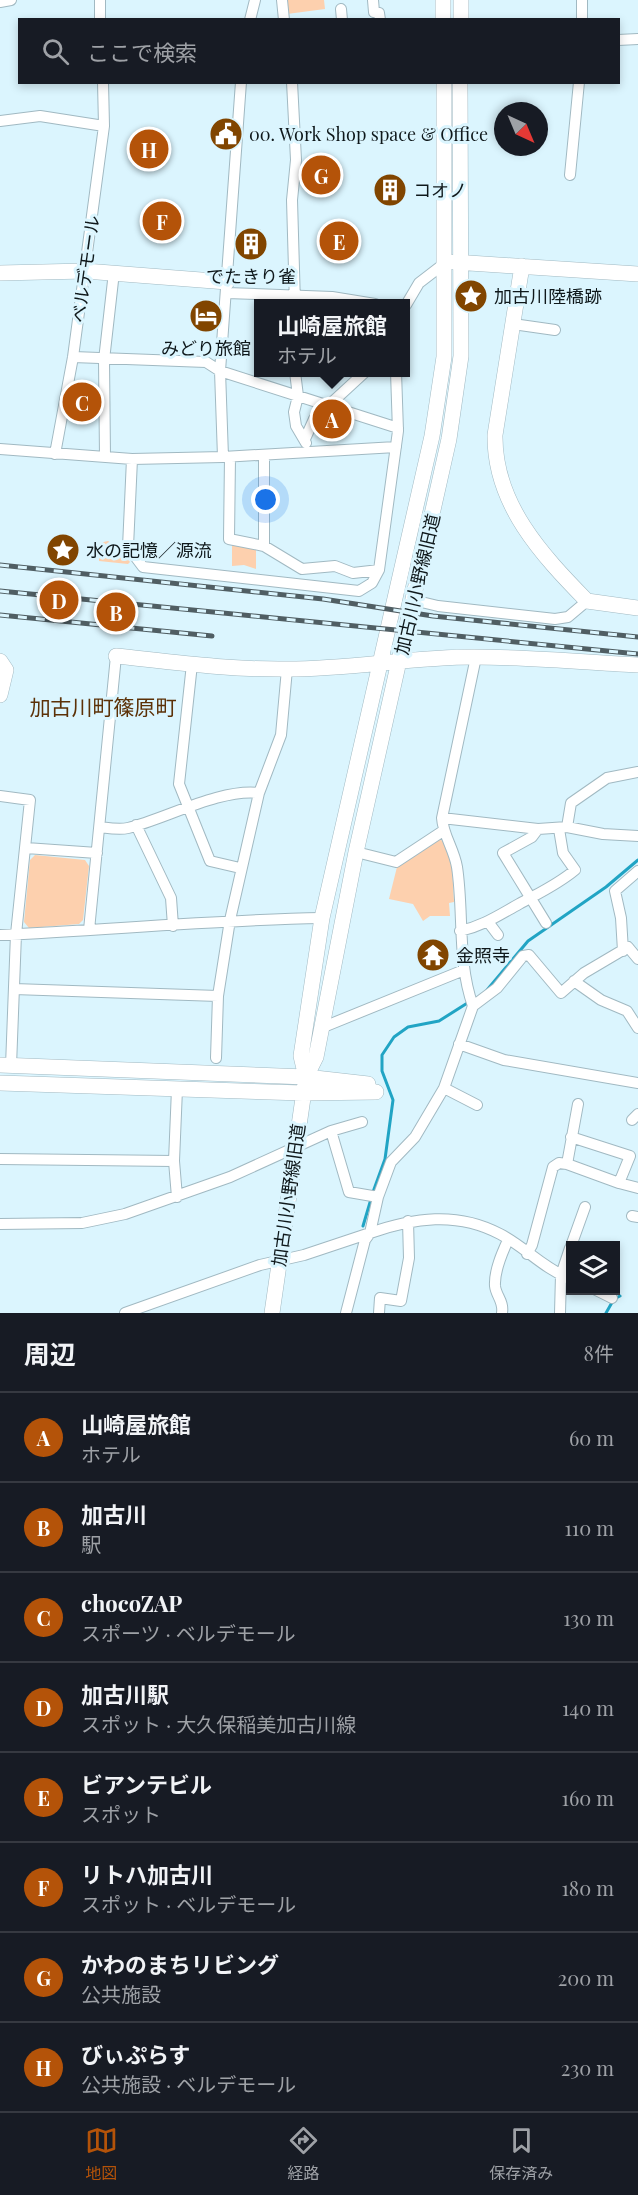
<!DOCTYPE html>
<html lang="ja">
<meta charset="utf-8">
<style>
:root{--surface:#171b24;--page:#20242c;--text:#f1f3f6;--muted:#9ea1a6;--line:#363941;--accent:#b45309}
body{margin:0;font-family:"Playfair Display","Noto Sans JP",serif;background:var(--page);color:var(--text)}
.controls{position:absolute;right:18px;bottom:18px;display:grid;overflow:hidden;border-radius:0px;box-shadow:0 3px 9px #0003}
.controls button{width:54px;height:54px;display:grid;place-items:center;padding:0;border:0;border-bottom:2px solid var(--line);background:var(--surface);color:var(--text);font:30px sans-serif}
.compass{position:absolute;left:494px;top:102px;width:54px;height:54px;border-radius:50%;background:var(--surface);box-shadow:0 3px 9px #0003;rotate:136deg}
.you{position:absolute;left:266px;top:500px;width:21px;height:21px;margin:-15px;border:4px solid #fff;border-radius:50%;background:#1a73e8;box-shadow:0 0 0 9px #1a73e833}
.badge{display:grid;place-items:center;width:39px;height:39px;border-radius:50%;background:var(--accent);color:#fff;font-size:20px;font-weight:700}
.pin{position:absolute;translate:-50% -50%;border:3px solid #fff;box-shadow:0 2px 6px #0006}
.popup{position:absolute;left:254px;top:299px;width:156px;height:78px;box-sizing:border-box;display:grid;place-content:center;border-radius:0px;background:var(--surface);filter:drop-shadow(0 2px 4px #0005);font-size:20px;white-space:nowrap;color:var(--muted)}
.popup b{font-size:22px;color:var(--text)}
.popup::after{content:'';position:absolute;left:50%;top:100%;margin-left:-12px;border:12px solid transparent;border-top-color:var(--surface)}
.list{margin:0;padding:0;list-style:none}
h2{display:flex;justify-content:space-between;align-items:center;height:78px;margin:0;padding:0 24px;font-size:26px}
h2 small{font-size:20px;font-weight:400;color:var(--muted)}
.list li{display:grid;grid-template-columns:39px 1fr auto;gap:18px;align-items:center;box-sizing:border-box;height:90px;padding:0 24px;border-top:2px solid var(--line)}
.list b{display:block;font-size:22px;white-space:nowrap}
.list p{margin:0;font-size:20px;white-space:nowrap;color:var(--muted)}
.list em{font-size:20px;font-style:normal;color:var(--muted)}
.icon{flex:none;width:33px;height:33px;fill:none;stroke:currentColor;stroke-width:2;stroke-linecap:round;stroke-linejoin:round}
.map{position:relative;flex:none;width:638px;height:1313px;overflow:hidden}
.search{position:absolute;background:var(--surface);box-shadow:0 3px 9px #0003;left:18px;right:18px;top:18px;height:66px;display:flex;align-items:center;gap:15px;box-sizing:border-box;padding:0 21px;border-radius:0px;color:var(--muted);font-size:22px}
.sheet{height:798px;background:var(--surface)}
nav{display:flex;justify-content:space-around;align-items:center;box-sizing:border-box;height:84px;border-top:2px solid var(--line);background:var(--surface);font-size:16px;color:var(--muted)}
nav a{display:grid;justify-items:center;gap:3px}
nav .on{color:var(--accent)}
.map>svg:first-child{display:block}
.green{fill:#fdd0ae}
.lines{fill:none;stroke-linecap:round;stroke-linejoin:round}
.stream{stroke:#21a4c4;stroke-width:3}
.street-casing{stroke:#a1b9c2;stroke-width:12}
.secondary-casing{stroke:#a1b9c2;stroke-width:16}
.street{stroke:#fff;stroke-width:10}
.secondary{stroke:#fff;stroke-width:15}
.rail-casing{stroke:#505e63;stroke-width:5}
.rail{stroke:#dbf5fe;stroke-width:3;stroke-dasharray:9;stroke-linecap:butt}
.labels{text-anchor:middle;dominant-baseline:central;stroke-width:6;stroke-linejoin:round;paint-order:stroke}
.poi-label{font-size:18px;fill:#0f181b;stroke:#dbf5fe;text-anchor:start}
.street-label{font-size:18px;fill:#0f181b;stroke:#dbf5fe}
.quarter-label{font-size:21px;fill:#5c3107;stroke:#dbf5fe}
</style>
<div class="map">
<svg width="638" height="1313" viewBox="0 0 638 1313">
<rect width="100%" height="100%" fill="#dbf5fe"/>
<path class="green" d="M287,0h37l1,9 -38,5z
M108,541l12,8 10,13 -2,2 -29,-3v-18z
M232,542l24,5v22l-12,-4 -12,1z
M438,839l5,2 9,25 2,36 -5,1 1,13h-20l-7,5 -10,-17 -24,-5 8,-32z
M35,855l50,5 4,6 -6,54 -4,4 -50,4 -5,-6 6,-62z"/>
<g class="lines">
<path class="stream" d="M487,990l41,-49 78,-54 32,-27
M373,1192l12,-33 8,-59 -11,-29v-16l12,-18 14,-10 31,-6 30,-19
M363,1226l8,-27
M606,1313l8,-14 6,-3"/>
<g class="street-casing">
<path id="street" d="M100,0v20
M282,0l2,20
M373,0l1,12 5,1 1,7
M0,2l11,-2
M341,9l1,11
M250,20l5,-20
M582,20v-20
M618,40l20,-1
M292,82l4,78 -4,40 3,104
M0,121l40,-5 64,10
M570,175l9,-93
M227,293l105,4 43,7
M406,305l13,-22 26,-20
M513,324l42,6
M73,357l133,5 14,9 178,57
M295,372l3,24 -4,16 2,14 10,17
M305,439l9,-20 51,-47
M0,449l132,10 91,-2 173,-10
M55,454l18,-97 31,-231 -1,-44
M264,455v91
M105,457l-1,-97 10,-88
M223,457l-3,-86 21,-289
M230,457l-1,82 35,7 38,23 33,-3 18,7 26,-3
M132,459l-4,88 15,20 216,24 13,-8 7,-13 19,-139 -2,-59
M413,600l25,6 117,13 13,-2 19,-16
M192,664l-13,120 31,77 30,7
M0,796l30,4 -14,134 -5,132
M442,818l96,11 29,-2 36,7 35,2
M136,825l35,73 2,28
M100,827c8,1 19,3 28,1 37,-9 93,-40 131,-35
M567,827l4,-24 36,-25 31,-6
M538,829l-6,8 -29,16 43,70
M26,848l71,5
M356,852l40,10 47,-31
M489,923l9,12
M89,930l27,-274
M460,931c23,-5 39,-16 59,-27 20,-11 38,-19 56,-34l-12,-17 -4,-24
M0,935c108,-5 215,-15 322,-17
M623,951l-2,-33 -6,-27 23,-20
M574,981l27,19 26,11 11,17
M14,989l204,7
M473,1006c-16,-45 -9,-93 -16,-139 -3,-18 -14,-32 -15,-49l34,-161
M321,1028l143,-58
M459,1044l45,16 134,23
M216,1058l2,-62 12,-76 29,-127 22,-58 6,-66
M444,1088l33,17
M632,1120l6,-6
M331,1131l18,61 29,5
M0,1159l174,2 3,36
M174,1161l3,-72
M567,1164l52,19 11,-27 -59,-19
M619,1183l19,5
M632,1216l6,1
M0,1224l82,-1 43,-9 105,-37 101,-46 31,-9
M571,1246l14,-39
M527,1254l5,-9 21,-78 6,-4 8,1 11,-60
M596,1290l16,8
M125,1313l135,-48 44,-10 66,-22 8,-36 13,-35 24,-25 29,-49 29,-82 24,-18 26,-32 6,-1 32,38 23,-20 44,-26 10,12
M346,1313l19,-73 5,-7c43,-15 87,-22 130,1 25,13 43,34 70,45
M379,1313l1,-15 21,3 8,-43 -1,-37
M502,1313c2,-12 -6,-17 -7,-27 -1,-15 7,-33 13,-46
M560,1313l1,-38 9,-27"/>
</g>
<g class="secondary-casing">
<path id="secondary" d="M443,0v20
M461,20v-20
M454,262l184,12
M522,266l-27,169c-1,69 47,120 92,166l51,7
M0,273l85,-2 142,11
M116,656c57,6 115,14 172,13 63,0 124,-12 186,-12 55,0 110,5 164,8
M0,661l6,9 -6,25
M0,1065l306,12 62,7
M306,1077l-5,-21 21,-138 110,-482 12,-79v-275
M0,1083l303,10 73,-1
M272,1313l34,-236 10,-20 40,-205 93,-413 12,-83 -1,-274"/>
</g>
<use href="#street" class="street"/>
<use href="#secondary" class="secondary"/>
<g class="rail-casing">
<path id="rail" d="M0,565l323,34 110,17 205,21
M0,591l638,63
M0,615l212,21"/>
</g>
<use href="#rail" class="rail"/>
</g>
<defs>
<g id="civic-disc" transform="scale(1.725)"><circle r="9.5" fill="#814500" stroke="#dbf5fe"/><path d="M-.6-6.5H3V-4.5H.6V-3L4-1V1h2V6H-6V1h2V-1L-.6-3ZM-1.2 2.5V6h2.4V2.5Z" fill="#fff"/></g>
<g id="building-disc" transform="scale(1.725)"><circle r="9.5" fill="#814500" stroke="#dbf5fe"/><path d="M-4-6H4V6H1V3H-1V6H-4ZM-2.5-4.3h1.7v1.8h-1.7ZM.8-4.3h1.7v1.8H.8ZM-2.5-1h1.7V.8h-1.7ZM.8-1h1.7V.8H.8Z" fill="#fff"/></g>
<g id="sight-disc" transform="scale(1.725)"><circle r="9.5" fill="#814500" stroke="#dbf5fe"/><path d="M0-6L1.8-2.2L6-1.7L2.9 1.2L3.7 5.4L0 3.3L-3.7 5.4L-2.9 1.2L-6-1.7L-1.8-2.2Z" fill="#fff"/></g>
<g id="hotel-disc" transform="scale(1.725)"><circle r="9.5" fill="#814500" stroke="#dbf5fe"/><path d="M-6-4.5h1.5V1H6V5H4.5V3h-9V5H-6ZM-4 0a1.8 1.8 0 1 1 3.6 0ZM.5 0V-2.5h3Q6-2.5 6 0Z" fill="#fff"/></g>
<g id="temple-disc" transform="scale(1.725)"><circle r="9.5" fill="#814500" stroke="#dbf5fe"/><path d="M0-6L5-2H3V0L6.5 2.5H4V6H1.5V3h-3V6H-4V2.5H-6.5L-3 0V-2H-5Z" fill="#fff"/></g>
</defs>
<g fill-rule="evenodd">
<use href="#civic-disc" x="226" y="134"/>
<use href="#building-disc" x="390" y="190"/>
<use href="#building-disc" x="251" y="244"/>
<use href="#sight-disc" x="471" y="296"/>
<use href="#hotel-disc" x="206" y="316"/>
<use href="#sight-disc" x="63" y="550"/>
<use href="#temple-disc" x="433" y="955"/>
</g>
<g class="labels">
<g class="poi-label">
<text x="249" y="134">00. Work Shop space &amp; Office</text>
<text x="413" y="190">コオノ</text>
<text x="251" y="276" text-anchor="middle">でたきり雀</text>
<text x="494" y="296">加古川陸橋跡</text>
<text x="206" y="348" text-anchor="middle">みどり旅館</text>
<text x="86" y="550">水の記憶／源流</text>
<text x="456" y="955">金照寺</text>
</g>
<g class="street-label">
<text transform="translate(85 269) rotate(-82)">ベルデモール</text>
<text transform="translate(417 584) rotate(-77)">加古川小野線旧道</text>
<text transform="translate(288 1195) rotate(-82)">加古川小野線旧道</text>
</g>
<g class="quarter-label">
<text x="103" y="706">加古川町篠原町</text>
</g>
</g>
</svg>
<div class="controls">
<button><svg class="icon" aria-label="layers" viewBox="0 0 24 24"><path d="M12 4l9 5-9 5-9-5zM3 14l9 5 9-5"/></svg></button>
</div>
<svg class="compass" viewBox="-18 -18 36 36"><path d="M0-13l5 13h-10z" fill="#e53935"/><path d="M0 13l5-13h-10z" fill="#9ea1a6"/></svg>
<div class="you"></div>
<div class="pin badge" style="left:332px;top:419px">A</div>
<div class="popup"><b>山崎屋旅館</b>ホテル</div>
<div class="pin badge" style="left:116px;top:612px">B</div>
<div class="pin badge" style="left:82px;top:402px">C</div>
<div class="pin badge" style="left:59px;top:600px">D</div>
<div class="pin badge" style="left:339px;top:241px">E</div>
<div class="pin badge" style="left:162px;top:221px">F</div>
<div class="pin badge" style="left:321px;top:175px">G</div>
<div class="pin badge" style="left:149px;top:149px">H</div>
<div class="search"><svg class="icon" aria-label="search" viewBox="0 0 24 24"><circle cx="10" cy="10" r="6"/><path d="M15 15l6 6"/></svg>ここで検索</div>
</div>
<section class="sheet">
<h2>周辺<small>8件</small></h2>
<ul class="list">
<li><span class="badge">A</span><div><b>山崎屋旅館</b><p>ホテル</p></div><em>60 m</em></li>
<li><span class="badge">B</span><div><b>加古川</b><p>駅</p></div><em>110 m</em></li>
<li><span class="badge">C</span><div><b>chocoZAP</b><p>スポーツ · ベルデモール</p></div><em>130 m</em></li>
<li><span class="badge">D</span><div><b>加古川駅</b><p>スポット · 大久保稲美加古川線</p></div><em>140 m</em></li>
<li><span class="badge">E</span><div><b>ビアンテビル</b><p>スポット</p></div><em>160 m</em></li>
<li><span class="badge">F</span><div><b>リトハ加古川</b><p>スポット · ベルデモール</p></div><em>180 m</em></li>
<li><span class="badge">G</span><div><b>かわのまちリビング</b><p>公共施設</p></div><em>200 m</em></li>
<li><span class="badge">H</span><div><b>びぃぷらす</b><p>公共施設 · ベルデモール</p></div><em>230 m</em></li>
</ul>
</section>
<nav>
<a class="on"><svg class="icon" aria-label="map" viewBox="0 0 24 24"><path d="M3 6l6-2 6 2 6-2v14l-6 2-6-2-6 2zM9 4v14M15 6v14"/></svg>地図</a>
<a><svg class="icon" aria-label="directions" viewBox="0 0 24 24"><path d="M12 3l9 9-9 9-9-9zM9 14v-3h6M13 9l2 2-2 2"/></svg>経路</a>
<a><svg class="icon" aria-label="saved" viewBox="0 0 24 24"><path d="M7 4h10v16l-5-4-5 4z"/></svg>保存済み</a>
</nav>
